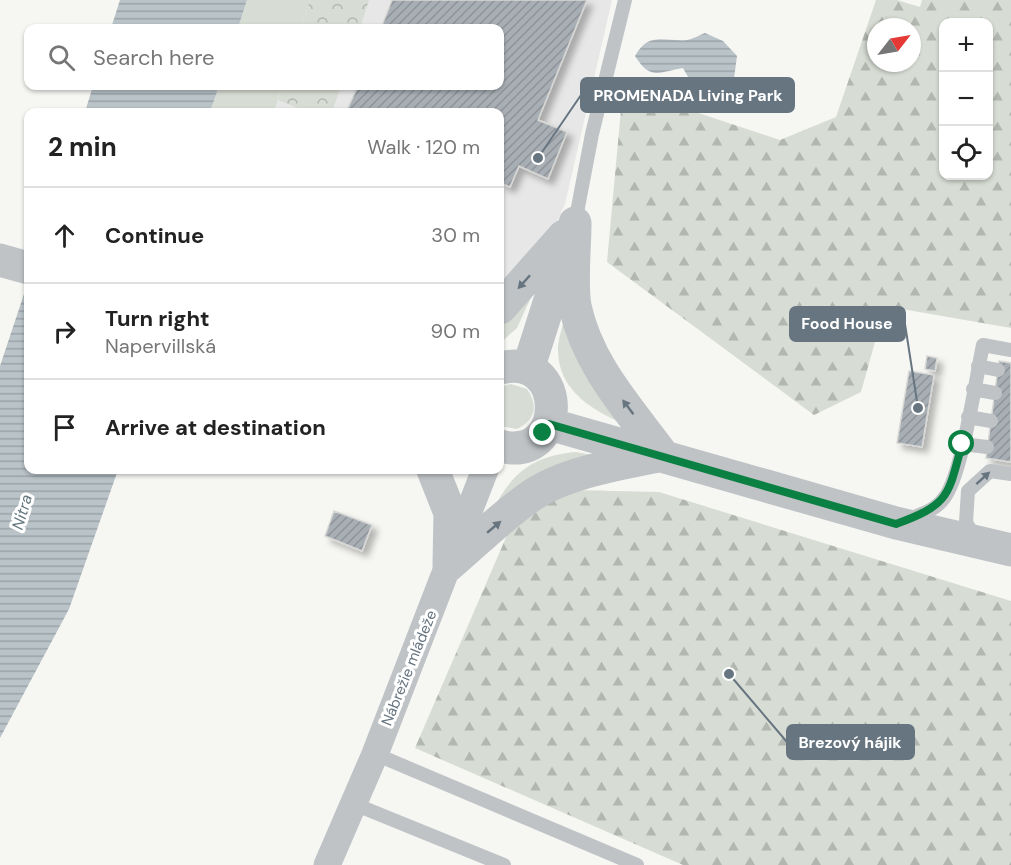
<!DOCTYPE html>
<meta charset="utf-8">
<style>
:root{--surface:#fff;--page:#f6f6f6;--text:#222;--muted:#767676;--line:#e0e0e0}
body{margin:0;font-family:"DM Sans",sans-serif;background:var(--page);color:var(--text)}
.controls{position:absolute;right:18px;top:18px;display:grid;overflow:hidden;border-radius:12px;box-shadow:0 2px 4px #0004}
.controls button{width:54px;height:54px;display:grid;place-items:center;padding:0;border:0;border-bottom:2px solid var(--line);background:var(--surface);color:var(--text);font:30px sans-serif}
.compass{position:absolute;left:867px;top:18px;width:54px;height:54px;border-radius:50%;background:var(--surface);box-shadow:0 2px 4px #0004;rotate:59deg}
.stop{position:absolute;width:18px;height:18px;margin:-14px;border:4px solid #0b8043;border-radius:50%;background:#fff}
.stop.end{background:#0b8043;border-color:#fff;box-shadow:0 2px 6px #0008}
.list{margin:0;padding:0;list-style:none}
h2{display:flex;justify-content:space-between;align-items:center;height:78px;margin:0;padding:0 24px;font-size:26px}
h2 small{font-size:20px;font-weight:400;color:var(--muted)}
.list li{display:grid;grid-template-columns:39px 1fr auto;gap:18px;align-items:center;box-sizing:border-box;height:96px;padding:0 24px;border-top:2px solid var(--line)}
.list b{display:block;font-size:22px;white-space:nowrap}
.list p{margin:0;font-size:20px;white-space:nowrap;color:var(--muted)}
.list em{font-size:20px;font-style:normal;color:var(--muted)}
.icon{flex:none;width:33px;height:33px;fill:none;stroke:currentColor;stroke-width:2;stroke-linecap:round;stroke-linejoin:round}
.map{position:relative;flex:none;width:1011px;height:865px;overflow:hidden}
.search{position:absolute;background:var(--surface);box-shadow:0 2px 4px #0004;left:24px;top:24px;width:480px;height:66px;display:flex;align-items:center;gap:15px;box-sizing:border-box;padding:0 21px;border-radius:12px;color:var(--muted);font-size:22px}
.panel{position:absolute;background:var(--surface);box-shadow:0 2px 4px #0004;left:24px;top:108px;width:480px;height:366px;border-radius:12px}
.map>svg:first-child{display:block}
.built{fill:#e6e7e6}
.green{fill:#d7dcd4}
.forest{fill:url(#forest-firs);fill-rule:evenodd}
.park{fill:url(#park-crowns)}
.water{fill:url(#water-rules)}
.building{fill:url(#building-hatch);stroke:#d7d7d5;stroke-width:1.5;filter:url(#shadow)}
.lines{fill:none;stroke-linecap:round;stroke-linejoin:round}
.service{stroke:#bfc3c6;stroke-width:14}
.minor{stroke:#bfc3c6;stroke-width:27}
.tertiary{stroke:#bfc3c6;stroke-width:33}
.oneway{fill:#677581}
.route{stroke:#0b8043;stroke-width:8}
.labels{text-anchor:middle;dominant-baseline:central;stroke-width:6;stroke-linejoin:round;paint-order:stroke}
.street-label{font-size:15px;fill:#677581;stroke:#fff}
.water-label{font-size:16px;font-style:italic;fill:#63767e;stroke:#fff}
.leader{fill:none;stroke:#677581;stroke-width:2}
.callout-dot{fill:#677581;stroke:#fff;stroke-width:2}
.callout{fill:#677581;stroke:#677581;stroke-width:2}
.callout-label{font-size:16px;text-anchor:middle;font-weight:bold;fill:#fff}
</style>
<div class="map">
<svg width="1011" height="865" viewBox="0 0 1011 865">
<defs>
<pattern id="forest-firs" width="22" height="20" patternUnits="userSpaceOnUse" patternTransform="scale(1.5)"><rect width="22" height="20" fill="#d7dcd4"/><path d="M5 1l3.5 6h-7zM16 11l3.5 6h-7z" fill="#b2b7b1"/></pattern>
<pattern id="park-crowns" width="20" height="18" patternUnits="userSpaceOnUse" patternTransform="scale(1.5)"><rect width="20" height="18" fill="#d7dcd4"/><path d="M2 6a3 3 0 1 1 6 0M12 15a3 3 0 1 1 6 0" fill="none" stroke="#b2b7b1"/></pattern>
<pattern id="water-rules" width="6" height="5" patternUnits="userSpaceOnUse" patternTransform="scale(1.5)"><rect width="6" height="5" fill="#b9c3c8"/><path d="M0 2.5h6" fill="none" stroke="#9aa3a8"/></pattern>
<pattern id="building-hatch" width="6" height="6" patternUnits="userSpaceOnUse" patternTransform="scale(1.5)"><rect width="6" height="6" fill="#a8afb4"/><path d="M-1 1l2-2M0 6l6-6M5 7l2-2" fill="none" stroke="#8d9398"/></pattern>
<filter id="shadow"><feDropShadow dx="5.5" dy="5.5" stdDeviation="3" flood-color="#0004"/></filter>
</defs>
<rect width="100%" height="100%" fill="#f6f6f3"/>
<path class="built" d="M310,0h302l-47,204 -14,31 -51,60v-183h-226l8,-26h218v-58h-199z"/>
<path class="green" d="M247,0h63l-9,28h-63z
M219,86h63l-8,26h-64z
M538,282l-21,46 -17,15v-23z
M567,310l70,120c-38,-17 -80,-35 -79,-83 1,-12 6,-25 9,-37z
M511,384l16,5c12,17 8,31 -10,40l-17,-3v-39z
M576,452l26,5 -112,58c20,-40 40,-59 86,-63z"/>
<path class="forest" d="M876,0h21l23,7 2,-7h89v328l-126,-22 -24,86 -47,23 -207,-153 16,-174 157,52 56,-23zM944,22h44v154h-44zM876,27h36v36h-36z
M527,489l132,3 352,109v264h-328l-268,-117z"/>
<path class="park" d="M310,0h59l-9,28h-59z
M282,86h59l-9,26h-24l-30,-12z"/>
<path class="water" d="M120,0h127l-9,28h-127z
M705,33l18,8 14,15 -5,37 -9,7 -23,-2 -17,-30c-25,4 -32,13 -48,-12 14,-25 29,-14 52,-16 6,-1 13,-5 18,-7z
M93,86h126l-9,26h-125z
M28,282v188h90l-49,139 -69,129v-372z"/>
<path class="building" d="M392,0h195l-49,120 29,12 -19,47 -29,-13 -9,21 -10,-4v-71h-154l12,-26h142v-58h-119z
M927,356l10,2 -2,13 -10,-2z
M999,361l12,2v99l-25,-4z
M909,371l25,4 -12,72 -25,-4z
M334,511l38,14 -10,26 -37,-15z"/>
<g class="lines">
<path class="service" d="M575,223l17,-89 33,-134
M978,366l20,4
M973,389l22,4
M968,417l23,4
M962,444l25,3
M909,519c13,-5 27,-9 35,-21 18,-22 32,-121 39,-153l28,5
M974,537l-8,-15 2,-31 22,-20 21,3
M375,754l262,111
M354,804l150,61"/>
<path class="minor" d="M327,865l48,-111 110,-284"/>
<path class="tertiary" d="M575,223c0,25 -4,59 0,83 12,58 53,102 87,148
M0,260l28,8
M500,308l64,-72
M500,368c69,-17 68,96 0,78
M528,369l38,-119
M549,424l347,99 115,27
M433,470l17,43 -1,52
M449,565c27,-23 53,-49 82,-69 33,-23 88,-32 127,-40"/>
</g>
<defs><path id="oneway-solid" d="M-6-.8H1V-3.2L6.5 0L1 3.2V.8H-6Z" transform="scale(1.5)"/></defs>
<g class="oneway">
<use href="#oneway-solid" transform="translate(524 282) rotate(132)"/>
<use href="#oneway-solid" transform="translate(628 407) rotate(-127)"/>
<use href="#oneway-solid" transform="translate(983 478) rotate(-42)"/>
<use href="#oneway-solid" transform="translate(494 527) rotate(-40)"/>
</g>
<g class="lines">
<path class="route" d="M543,433l6,-9 347,100c54,-20 52,-28 66,-80"/>
</g>
<g class="labels">
<g class="street-label">
<text transform="translate(409 668) rotate(-68)">Nábrežie mládeže</text>
</g>
<g class="water-label">
<text transform="translate(22 512) rotate(-74)">Nitra</text>
</g>
</g>
<path class="leader" d="M538 158L581 95M918 408L905 324M729 674L787 742"/>
<g class="callout-dot">
<circle cx="538" cy="158" r="6"/>
<circle cx="918" cy="408" r="6"/>
<circle cx="729" cy="674" r="6"/>
</g>
<g class="callout">
<rect x="581" y="78" width="213" height="34" rx="6"/>
<rect x="790" y="307" width="115" height="34" rx="6"/>
<rect x="787" y="725" width="127" height="34" rx="6"/>
</g>
<g class="callout-label">
<text x="688" y="101">PROMENADA Living Park</text>
<text x="847" y="329">Food House</text>
<text x="850" y="748">Brezový hájik</text>
</g>
</svg>
<div class="controls">
<button>+</button>
<button>−</button>
<button><svg class="icon" aria-label="locate" viewBox="0 0 24 24"><circle cx="12" cy="12" r="6"/><path d="M12 2v4M12 18v4M2 12h4M18 12h4"/></svg></button>
</div>
<svg class="compass" viewBox="-18 -18 36 36"><path d="M0-13l5 13h-10z" fill="#e53935"/><path d="M0 13l5-13h-10z" fill="#767676"/></svg>
<div class="stop" style="left:962px;top:444px"></div>
<div class="stop end" style="left:543px;top:433px"></div>
<div class="search"><svg class="icon" aria-label="search" viewBox="0 0 24 24"><circle cx="10" cy="10" r="6"/><path d="M15 15l6 6"/></svg>Search here</div>
<section class="panel">
<h2>2 min<small>Walk · 120 m</small></h2>
<ul class="list">
<li><svg class="icon" aria-label="ahead" viewBox="0 0 24 24"><path d="M12 20V5M6 11l6-6 6 6"/></svg><div><b>Continue</b></div><em>30 m</em></li>
<li><svg class="icon" aria-label="right" viewBox="0 0 24 24"><path d="M7 20v-9h11M14 6l5 5-5 5"/></svg><div><b>Turn right</b><p>Napervillská</p></div><em>90 m</em></li>
<li><svg class="icon" aria-label="arrive" viewBox="0 0 24 24"><path d="M6 21V4h12l-3 4 3 4H6"/></svg><div><b>Arrive at destination</b></div></li>
</ul>
</section>
</div>
